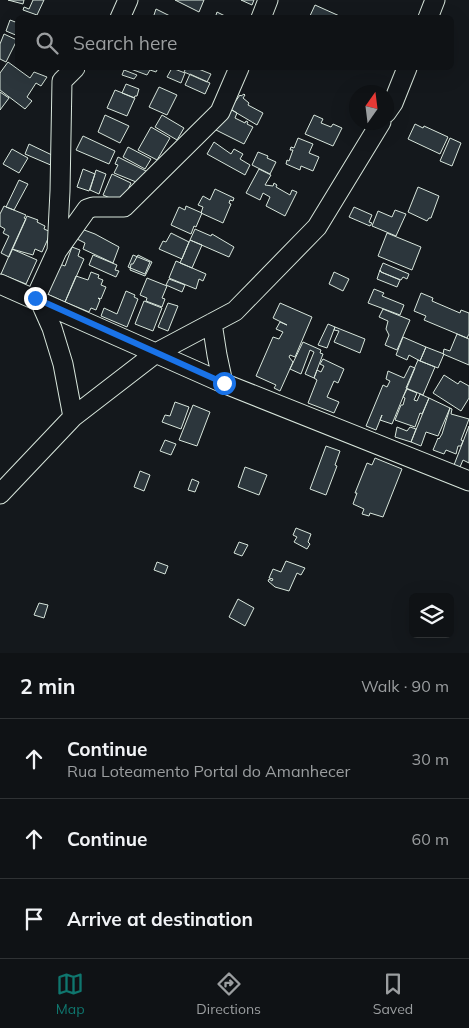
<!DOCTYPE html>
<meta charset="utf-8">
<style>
:root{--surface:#0f1215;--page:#1d2022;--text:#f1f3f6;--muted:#9b9ea0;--line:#2f3234;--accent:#0f766e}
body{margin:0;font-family:Mulish,sans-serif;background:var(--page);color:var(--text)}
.controls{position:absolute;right:15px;bottom:15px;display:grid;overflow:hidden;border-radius:8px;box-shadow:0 5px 20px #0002}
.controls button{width:45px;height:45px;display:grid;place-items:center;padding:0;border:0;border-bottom:1px solid var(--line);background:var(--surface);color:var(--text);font:25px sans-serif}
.compass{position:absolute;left:349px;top:85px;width:45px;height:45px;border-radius:50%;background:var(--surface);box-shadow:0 5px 20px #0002;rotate:14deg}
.stop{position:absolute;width:15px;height:15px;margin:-11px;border:4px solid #1a73e8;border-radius:50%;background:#fff}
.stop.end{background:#1a73e8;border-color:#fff;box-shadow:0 1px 5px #0008}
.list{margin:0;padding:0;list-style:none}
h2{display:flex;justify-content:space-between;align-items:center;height:65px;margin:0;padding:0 20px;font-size:21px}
h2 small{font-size:16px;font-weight:400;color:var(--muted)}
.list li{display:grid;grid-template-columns:32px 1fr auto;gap:15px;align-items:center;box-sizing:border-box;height:80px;padding:0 20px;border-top:1px solid var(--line)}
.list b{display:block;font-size:19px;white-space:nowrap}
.list p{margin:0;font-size:16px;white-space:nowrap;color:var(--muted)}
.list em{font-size:16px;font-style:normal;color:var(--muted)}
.icon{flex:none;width:28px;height:28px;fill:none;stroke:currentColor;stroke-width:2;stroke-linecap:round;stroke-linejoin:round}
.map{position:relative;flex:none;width:469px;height:653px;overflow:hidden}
.search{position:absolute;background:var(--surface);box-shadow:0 5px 20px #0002;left:15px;right:15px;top:15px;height:55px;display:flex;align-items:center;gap:12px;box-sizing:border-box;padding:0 18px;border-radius:8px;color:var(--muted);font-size:19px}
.sheet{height:305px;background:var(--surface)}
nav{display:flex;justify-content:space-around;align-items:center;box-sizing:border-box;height:70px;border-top:1px solid var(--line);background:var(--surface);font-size:14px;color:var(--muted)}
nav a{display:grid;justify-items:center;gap:2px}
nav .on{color:var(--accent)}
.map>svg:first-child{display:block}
.building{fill:#2c363c;stroke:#d8e6dc}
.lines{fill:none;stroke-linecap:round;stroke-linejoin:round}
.minor-casing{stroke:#d8e6dc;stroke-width:21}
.minor{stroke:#14181c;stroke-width:19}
.route{stroke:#1a73e8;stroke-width:6}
</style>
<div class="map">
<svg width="469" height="653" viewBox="0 0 469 653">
<rect width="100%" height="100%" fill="#14181c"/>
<path class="building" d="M8,0h16l-1,4z
M33,0h11l-7,15 -14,-5 1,-3 5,2z
M175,0h29l-5,12z
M241,0h13l-2,5z
M315,5l29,13h-35z
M156,9l18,9h-21z
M217,12l12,6h-14z
M10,20l8,3v13l-12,-5z
M4,34l13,6 -11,22 -6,-3v-15z
M8,62l22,16 4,-6 13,5 -6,9 -5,-3 -9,14 5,4 -7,8 -25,-19v-17z
M128,68h30l-2,4 -6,-2 -3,5z
M172,68l13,5 -4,10 -14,-6z
M186,68h10l15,6 -4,8 -23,-10z
M124,70l13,5 -3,4 -12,-4z
M190,74l20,9 -5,11 -20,-9z
M126,84l13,5 -2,7h-2l-1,2 -12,-5z
M159,87l18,8 -10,20 -18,-8z
M115,90l20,8 -8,18 -20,-8z
M0,92l9,6 -9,12z
M244,94l1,1 -2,3 6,5 -1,2 15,8 -6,12 -27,-16 10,-14 1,1z
M229,108l8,5 -2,5 10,5 1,-2 2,1 -1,2 6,3 -9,17 -28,-14z
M105,115l24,11 -9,17 -22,-11z
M162,115l22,13 -7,12 -22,-13z
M314,115l9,4 -2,4 10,4 2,-3 9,4 -9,18 -28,-12z
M415,124l8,4 1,-2 24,11 -8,17 -32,-15z
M151,127l19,11 -13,22 -19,-10z
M83,136l32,15 -6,13 -33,-14z
M298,138l15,6 -4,9 10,4 -6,14 -12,-5 -1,4 -14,-6 1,-4 2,1 4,-11h-3l1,-3 3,1z
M450,138l11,5 -9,23 -12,-5z
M214,142l17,12 3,-5 9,5 -3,5 10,6 -5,10 -38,-21z
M29,144l25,12 -1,10 -28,-12z
M128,147l23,12 -6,10 -22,-12z
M12,149l16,9 -9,15 -16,-9z
M258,152l10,4 -1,2 9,4 -6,12 -18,-9z
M118,157l34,17 -6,12 -32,-13 4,-8 -3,-1z
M83,169l12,5 -6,17 -12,-4z
M259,169l12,6 -6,10 8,1 1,-3 3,2 -1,2 14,8 2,-5 5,2 -12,24 -19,-10 4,-9 -7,-4 -3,7 -14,-7z
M96,170l10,4 -7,20 -9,-4z
M112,174l19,9 -9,20 -19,-8z
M19,180l9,4 -14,26 -8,-3z
M418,187l21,9 -8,22h-2l-2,3 -19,-9z
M215,189l19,9 -1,3 -3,-1 -1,3 2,1 -8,19 -22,-10 2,-6 -5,-2 5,-9 7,4z
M4,206l22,9 -2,3 2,1 -17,38 -8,-4 8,-17 -6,-3 2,-4 -5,-3v-12z
M186,206l16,7 -6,14 -2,-1 -3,8 -20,-9 8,-18 6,3z
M354,207l18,8 -3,7 3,1 -2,3 -21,-9z
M395,210l11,4 -10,22 -24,-10 6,-15 14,6z
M27,216l11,4 -1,2 8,4 -1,3 7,3 -9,20 -7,-3 -2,6 -21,-6z
M79,228l16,6 24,13 -6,16 -30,-14 2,-6 -12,-6z
M195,229l16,7 1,-2 22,13 -5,10 -39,-17z
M171,233l18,9 -7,17 -23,-10 4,-8 3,1z
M387,233l34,14 -9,23 -34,-14z
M190,240l12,5 -10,23 -12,-5z
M72,247l8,3 -2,6 6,3 -19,43 -20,-9 12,-30 8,3z
M12,249l25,11 -11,24 -25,-10z
M93,255l24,10 -2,5 4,1 -3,6 -27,-12z
M133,255l17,7 -5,12 -17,-7z
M138,255l14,7 -7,14 -15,-6 1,-6h2z
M176,261l30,13 -3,7 -4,-2 -3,10 -27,-11z
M383,263l26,11 -2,5 -4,-2 -2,3 -20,-8 -1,-2z
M380,270l1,2 19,8 -3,7 -20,-8z
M91,272l8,3 -1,3 5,2 -2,5 5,2 -5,12 -3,-1 2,2 -4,10 -5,-2 -2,4 -24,-10 11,-26 12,4z
M334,272l15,7 -6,12 -14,-7z
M147,278l20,8 -5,12 3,1 -3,8 -16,-6 1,-3 -7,-3z
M169,279l16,6 -3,7 -16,-7z
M374,289l10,4 -2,3 22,9 -4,10 -32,-12z
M126,291l9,4 -1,2 4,2 -11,28 -26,-11 3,-8 13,6z
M421,293l12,5 -1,3 28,12 1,-3 8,3v21l-2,4 -43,-18 2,-4 -12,-5z
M144,301l18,7 -9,23 -18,-7z
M168,303l10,3 -10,25 -10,-4z
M280,303l32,14 -17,40 -5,-2 -1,2 4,5 -13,29 -6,-3 2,-3 -20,-9 17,-39 6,2 4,-7 -7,-3 4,-7 7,3 -14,-7z
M383,309l27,11 -13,30 -12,-5 4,-10 -3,-6 2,-8 -9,-4z
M328,324l7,3 -8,21 -9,-3z
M335,327l30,12 -5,14 -26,-11 5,-11 -5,-1z
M457,334l12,5v26l-26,-11 1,-5 6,2z
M403,337l23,10 -6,14 -11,-6 -2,5 -11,-5z
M303,342l18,8 -1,3 3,1 -9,24 -9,-4 9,-22 -4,-2 -9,24 -11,-5z
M426,347l18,7 -6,14 -18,-7z
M323,359l21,10 -6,14 -4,-2 -7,16 12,5 -5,11 -26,-10 9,-23 -3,-2 3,-8 4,2 3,-6 -4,-2z
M418,360l17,7 -12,28 -17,-7z
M410,366l5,2 -23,56 -12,-4 2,-5 -6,15 -10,-4 17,-41 4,2 3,-6 -4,-2 2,-8 16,7z
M444,375l14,9 2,-3 9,5v12l-8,13 -28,-18z
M407,389l10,4 -3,7 3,1 3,-7 9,4 -7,16 -2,-1 -5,14 -20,-7 6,-15h2l2,-7 -2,-1z
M429,398l21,10 -12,28 -12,-4 -5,14 -10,-4z
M175,402l14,5 -8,22 -19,-7 3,-7 5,1z
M193,405l17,7 -13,34 -18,-6z
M450,408l2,1 -1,5 18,5 -8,21 2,1 -2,5h-3l-2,8 -10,-4 -2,4 -11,-4 5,-12 1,1 3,-5z
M469,426v37l-6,-3 -3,7 -6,-2z
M397,427l10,4 3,-4 6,2 -5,13 -16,-5z
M165,440l11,4 -5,11 -11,-4z
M326,446l14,5 -5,14 2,1 -11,29 -16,-6z
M375,458l27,11 -19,48 -13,-4 -1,3 -7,-2 2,-5 -11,-5 4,-11h-2l12,-30 5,2z
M245,467l22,8 -8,20 -21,-8z
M140,471l10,4 -6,16 -10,-4z
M192,479l7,3 -4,10 -7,-2z
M296,528l15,6 -3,8 2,2 -3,5 -13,-7 3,-5 -4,-2z
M239,542l9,3 -6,11 -8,-3z
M286,561l19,7 -4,7 -4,-2 -8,18 -14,-4 -7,-6 1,-2 3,2 1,-2 -4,-1 4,-9 8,3z
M157,562l11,4 -3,8 -11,-4z
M238,599l16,9 -9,18 -16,-9z
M39,603l9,2 -4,13 -10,-3z"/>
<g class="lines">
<g class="minor-casing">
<path id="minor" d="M120,18l8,-18
M261,18l7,-18
M428,18l7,-18
M386,113l7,-10 14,-35
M57,251l3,-60 2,-110 13,-13
M0,284l223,99 246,98
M35,299l22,-48 30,-42 6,-2h31l96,-95 19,-44
M40,301l12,27 11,36 10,53
M212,323l5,32 6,28
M0,494l73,-77 83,-64 79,-42 82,-84 64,-105"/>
</g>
<use href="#minor" class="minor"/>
</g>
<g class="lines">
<path class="route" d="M35,298l189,85"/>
</g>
</svg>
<div class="controls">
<button><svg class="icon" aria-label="layers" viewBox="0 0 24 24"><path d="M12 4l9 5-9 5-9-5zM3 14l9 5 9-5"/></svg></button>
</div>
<svg class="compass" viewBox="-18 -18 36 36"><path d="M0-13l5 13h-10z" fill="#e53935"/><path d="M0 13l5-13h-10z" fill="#9b9ea0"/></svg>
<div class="stop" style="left:224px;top:383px"></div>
<div class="stop end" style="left:35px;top:298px"></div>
<div class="search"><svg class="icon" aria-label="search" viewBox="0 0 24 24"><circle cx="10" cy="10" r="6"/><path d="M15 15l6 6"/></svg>Search here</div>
</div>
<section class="sheet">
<h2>2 min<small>Walk · 90 m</small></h2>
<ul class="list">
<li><svg class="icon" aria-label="ahead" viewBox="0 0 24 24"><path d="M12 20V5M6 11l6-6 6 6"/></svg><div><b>Continue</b><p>Rua Loteamento Portal do Amanhecer</p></div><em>30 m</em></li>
<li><svg class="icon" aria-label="ahead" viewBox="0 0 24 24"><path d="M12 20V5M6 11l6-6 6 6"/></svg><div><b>Continue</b></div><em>60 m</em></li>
<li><svg class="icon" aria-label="arrive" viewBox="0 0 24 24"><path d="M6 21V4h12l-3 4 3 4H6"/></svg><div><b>Arrive at destination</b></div></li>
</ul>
</section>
<nav>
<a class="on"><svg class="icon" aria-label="map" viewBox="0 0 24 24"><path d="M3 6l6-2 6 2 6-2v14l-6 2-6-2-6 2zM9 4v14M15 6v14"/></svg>Map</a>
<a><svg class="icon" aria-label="directions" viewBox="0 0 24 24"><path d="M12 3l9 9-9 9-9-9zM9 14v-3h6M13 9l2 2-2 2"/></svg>Directions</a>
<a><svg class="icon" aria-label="saved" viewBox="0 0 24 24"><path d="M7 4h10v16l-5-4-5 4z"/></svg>Saved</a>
</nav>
